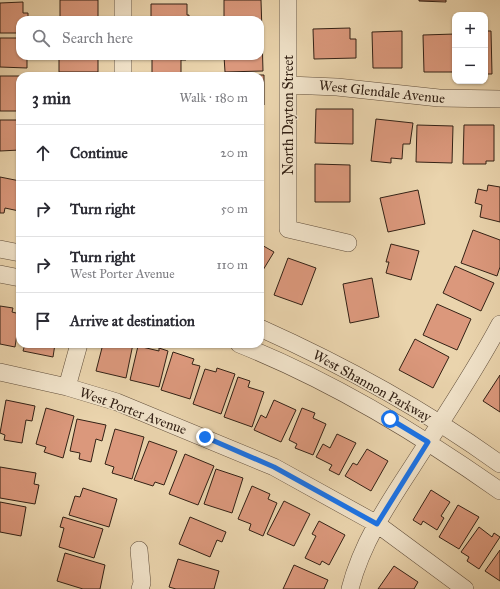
<!DOCTYPE html>
<meta charset="utf-8">
<style>
:root{--surface:#fff;--page:#f2f2f3;--text:#2b2b33;--muted:#7c7c81;--line:#e1e1e2}
body{margin:0;font-family:"IM FELL Great Primer",serif;background:var(--page);color:var(--text)}
.controls{position:absolute;right:12px;top:12px;display:grid;overflow:hidden;border-radius:8px;box-shadow:0 1px 3px #0004}
.controls button{width:36px;height:36px;display:grid;place-items:center;padding:0;border:0;border-bottom:1px solid var(--line);background:var(--surface);color:var(--text);font:20px sans-serif}
.stop{position:absolute;width:12px;height:12px;margin:-9px;border:3px solid #1a73e8;border-radius:50%;background:#fff}
.stop.end{background:#1a73e8;border-color:#fff;box-shadow:0 1px 4px #0008}
.list{margin:0;padding:0;list-style:none}
h2{display:flex;justify-content:space-between;align-items:center;height:52px;margin:0;padding:0 16px;font-size:17px}
h2 small{font-size:13px;font-weight:400;color:var(--muted)}
.list li{display:grid;grid-template-columns:26px 1fr auto;gap:12px;align-items:center;box-sizing:border-box;height:56px;padding:0 16px;border-top:1px solid var(--line)}
.list b{display:block;font-size:15px;white-space:nowrap}
.list p{margin:0;font-size:13px;white-space:nowrap;color:var(--muted)}
.list em{font-size:13px;font-style:normal;color:var(--muted)}
.icon{flex:none;width:22px;height:22px;fill:none;stroke:currentColor;stroke-width:2;stroke-linecap:round;stroke-linejoin:round}
.map{position:relative;flex:none;width:500px;height:589px;overflow:hidden}
.search{position:absolute;background:var(--surface);box-shadow:0 1px 3px #0004;left:16px;top:16px;width:248px;height:44px;display:flex;align-items:center;gap:10px;box-sizing:border-box;padding:0 14px;border-radius:12px;color:var(--muted);font-size:15px}
.panel{position:absolute;background:var(--surface);box-shadow:0 1px 3px #0004;left:16px;top:72px;width:248px;height:276px;border-radius:12px}
.map>svg:first-child{display:block}
.building{fill:#db987c;stroke:#332115}
.lines{fill:none;stroke-linecap:round;stroke-linejoin:round}
.minor-casing{stroke:#614e3b;stroke-width:18}
.minor{stroke:#f1e3ca;stroke-width:17}
.route{stroke:#1a73e8;stroke-width:5}
.labels{text-anchor:middle;dominant-baseline:central;stroke-width:3;stroke-linejoin:round;paint-order:stroke}
.street-label{font-size:14px;fill:#332115;stroke:#f1e3ca}
</style>
<div class="map">
<svg width="500" height="589" viewBox="0 0 500 589">
<rect width="100%" height="100%" fill="#ead4ad"/>
<filter id="stains"><feTurbulence type="fractalNoise" baseFrequency=".005" numOctaves="4"/><feColorMatrix values="0 0 0 0 .2 0 0 0 0 .09 0 0 0 0 .02 0 0 0 .5 -.17"/></filter>
<radialGradient id="worn" r=".72"><stop offset=".6" stop-color="#630" stop-opacity="0"/><stop offset="1" stop-color="#630" stop-opacity=".3"/></radialGradient>
<path class="building" d="M60,0h38v20h-38z
M224,0h37l1,32h-2v-12h-36z
M419,0h27v2l-27,-1z
M23,2v11h5v7h-8v13h-20v-30z
M151,4h36v11h2v5h-38z
M350,28v11h6v19l-42,1 -1,-30z
M402,31v37h-29l-1,-36z
M485,31h6l1,43h-7z
M455,34v38h-31l-1,-37z
M260,36h2l1,35 -38,1 -1,-16h36z
M0,38h20v18h7v12l-27,-1z
M59,56h39v16h-39z
M152,56h34v4h-5v15h-29z
M222,75h42v30h-4v-29z
M0,76h22h-2v35h-20z
M316,109h37v35l-38,-1z
M260,115h2l1,35h-3z
M376,119l37,4 -3,21h-7l-1,15 -11,-1v5l-20,-2z
M0,120h20v30l-20,1z
M417,125l36,1 -1,37 -36,-1z
M464,125h30v36h-8v3h-23z
M315,164l35,1v37h-35z
M0,177l20,4 -1,30 -14,-3 -1,5h-4z
M488,185l12,2v35l-20,-5 2,-12 -7,-2 3,-14 9,2z
M418,190l7,34 -37,8 -8,-34z
M473,230l27,10v27l-3,9 -36,-13z
M260,244l14,8 -14,23z
M391,244l28,7 -8,29 -25,-7 3,-11h-3z
M288,258l28,10 -14,37 -28,-10z
M455,266l39,17 -13,28 -38,-18z
M372,278l7,39 -29,6 -7,-39z
M437,304l34,15 -14,31 -34,-15z
M0,306l13,2 -1,4 8,2 -5,33 -15,-3z
M415,339l34,18 -16,31 -34,-18z
M25,344h30l-2,13 -30,-6z
M103,344h30l-7,34 -30,-7z
M138,346l21,5v-3l9,3 -9,36 -29,-7z
M173,352l21,7 -2,5 8,2 -10,33 -29,-9z
M217,368l18,6 -14,40 -28,-10 12,-35 11,3z
M500,375v37l-17,-11z
M238,377l12,4 -2,6 16,5 -12,35 -28,-10z
M6,400l29,6 -3,15 -6,-1 -4,23 -18,-3 1,-5 -5,-2z
M274,400l22,10 -15,32 -27,-12 7,-15 5,3z
M46,408l28,8 -11,42 -19,-6 2,-5 -10,-3z
M302,408l13,5 -2,5 13,6 -13,31 -18,-7 2,-4 -8,-4z
M77,419l29,6 -4,16 -6,-2 -5,23 -12,-3 1,-6 -10,-2z
M115,429l29,8 -12,42 -20,-6 2,-6 -9,-3z
M337,434l19,9 -17,32 -10,-5 3,-5 -16,-8 7,-13 7,4z
M149,441l28,10 -13,34 -9,-3 -2,4 -19,-6z
M367,449l21,12 -17,30 -26,-15 8,-13 4,2z
M185,454l29,12 -16,39 -29,-11z
M0,467l36,6 -2,11 5,1 -4,19 -35,-6z
M216,469l27,9 -11,35 -28,-9z
M252,486l18,8 -2,5 9,4 -14,33 -14,-6 2,-6 -13,-5z
M83,488l34,11 -8,28 -40,-12 6,-19 5,1z
M431,490l19,12 -9,14 3,2 -7,12 -14,-9 -2,4 -8,-5z
M284,501l26,13 -16,32 -27,-12z
M0,502l26,5 -5,29 -21,-4z
M458,505l21,12 -20,32 -20,-12z
M63,517l40,12 -9,29 -35,-11 5,-19 -4,-1z
M190,517l36,15 -4,10 -5,-2 -7,17 -31,-13z
M319,521l26,14 -16,30 -7,-4 -2,4 -15,-7 11,-22 -4,-2z
M479,527l13,10 2,-4 6,4 -21,32 -12,-8 2,-4 -8,-5z
M500,550v31l-15,-10z
M65,553l40,12 -5,24h-17l-26,-8z
M178,559l41,12 -5,18h-38l-7,-2z
M294,565l34,15 -4,9h-41z
M394,566l24,16 -4,7h-36z"/>
<g class="lines">
<g class="minor-casing">
<path id="minor" d="M288,0v229l60,14
M123,20v-20
M123,76v-20
M288,85l49,2 102,11 61,1
M0,249l20,4
M0,274l20,4
M260,328c85,38 165,82 240,136
M239,344c93,37 179,89 261,147
M0,372l67,15 50,15 157,65 103,57 88,65
M67,387l12,-43
M139,550l3,33 -2,6
M350,589c11,-44 37,-84 62,-122 30,-47 62,-94 88,-143"/>
</g>
<use href="#minor" class="minor"/>
</g>
<g class="lines">
<path class="route" d="M205,437l69,30 103,57 51,-82 -38,-23"/>
</g>
<g class="labels">
<g class="street-label">
<text transform="translate(382 92) rotate(6)">West Glendale Avenue</text>
<text transform="translate(288 115) rotate(-90)">North Dayton Street</text>
<text transform="translate(372 386) rotate(29)">West Shannon Parkway</text>
<text transform="translate(133 411) rotate(20)">West Porter Avenue</text>
</g>
</g>
<rect width="100%" height="100%" filter="url(#stains)"/>
<rect width="100%" height="100%" fill="url(#worn)"/>
</svg>
<div class="controls">
<button>+</button>
<button>−</button>
</div>
<div class="stop" style="left:390px;top:419px"></div>
<div class="stop end" style="left:205px;top:437px"></div>
<div class="search"><svg class="icon" aria-label="search" viewBox="0 0 24 24"><circle cx="10" cy="10" r="6"/><path d="M15 15l6 6"/></svg>Search here</div>
<section class="panel">
<h2>3 min<small>Walk · 180 m</small></h2>
<ul class="list">
<li><svg class="icon" aria-label="ahead" viewBox="0 0 24 24"><path d="M12 20V5M6 11l6-6 6 6"/></svg><div><b>Continue</b></div><em>20 m</em></li>
<li><svg class="icon" aria-label="right" viewBox="0 0 24 24"><path d="M7 20v-9h11M14 6l5 5-5 5"/></svg><div><b>Turn right</b></div><em>50 m</em></li>
<li><svg class="icon" aria-label="right" viewBox="0 0 24 24"><path d="M7 20v-9h11M14 6l5 5-5 5"/></svg><div><b>Turn right</b><p>West Porter Avenue</p></div><em>110 m</em></li>
<li><svg class="icon" aria-label="arrive" viewBox="0 0 24 24"><path d="M6 21V4h12l-3 4 3 4H6"/></svg><div><b>Arrive at destination</b></div></li>
</ul>
</section>
</div>
